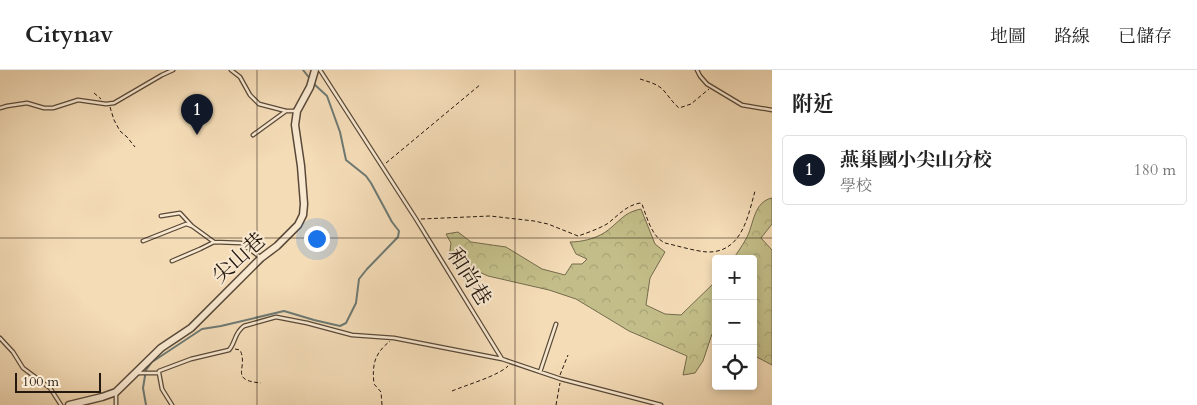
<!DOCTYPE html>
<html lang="zh-TW">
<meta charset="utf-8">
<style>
:root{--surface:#fff;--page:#f2f2f2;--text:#222;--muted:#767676;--line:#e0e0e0;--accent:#111827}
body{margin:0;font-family:Cardo,"Noto Serif TC",serif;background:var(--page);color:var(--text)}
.controls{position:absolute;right:15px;bottom:15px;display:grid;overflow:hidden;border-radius:5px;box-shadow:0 2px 8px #0003}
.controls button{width:45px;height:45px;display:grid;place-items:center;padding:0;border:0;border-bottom:1px solid var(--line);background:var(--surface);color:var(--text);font:25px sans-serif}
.scale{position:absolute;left:15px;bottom:12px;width:86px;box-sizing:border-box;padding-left:5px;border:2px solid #25180f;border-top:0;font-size:14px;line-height:18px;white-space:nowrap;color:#25180f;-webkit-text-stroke:4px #f8e8d0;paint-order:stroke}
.you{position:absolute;left:316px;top:168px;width:18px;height:18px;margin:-12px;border:4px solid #fff;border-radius:50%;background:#1a73e8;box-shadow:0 0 0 8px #1a73e833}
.badge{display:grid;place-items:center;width:32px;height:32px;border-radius:50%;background:var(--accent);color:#fff;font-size:16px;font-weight:700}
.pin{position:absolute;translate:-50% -41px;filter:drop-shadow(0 1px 2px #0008)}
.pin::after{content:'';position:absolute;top:26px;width:18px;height:15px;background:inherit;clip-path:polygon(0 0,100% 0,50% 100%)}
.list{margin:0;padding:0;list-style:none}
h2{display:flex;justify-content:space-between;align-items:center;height:65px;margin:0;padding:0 20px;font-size:21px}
h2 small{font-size:16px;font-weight:400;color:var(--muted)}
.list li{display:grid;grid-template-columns:32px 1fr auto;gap:15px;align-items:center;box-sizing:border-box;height:70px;margin:0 10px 10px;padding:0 10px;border:1px solid var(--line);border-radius:5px}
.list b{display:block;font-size:19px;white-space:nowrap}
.list p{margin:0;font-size:16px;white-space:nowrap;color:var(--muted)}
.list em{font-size:16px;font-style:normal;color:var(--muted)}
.icon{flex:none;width:28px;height:28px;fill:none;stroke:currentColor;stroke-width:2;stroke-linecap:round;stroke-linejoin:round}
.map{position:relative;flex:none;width:772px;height:335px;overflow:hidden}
header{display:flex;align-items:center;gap:30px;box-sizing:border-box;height:70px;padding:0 25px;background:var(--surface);border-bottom:1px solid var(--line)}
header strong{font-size:24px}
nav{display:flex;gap:28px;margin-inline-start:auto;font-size:18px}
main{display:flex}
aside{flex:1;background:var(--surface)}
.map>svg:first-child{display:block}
.forest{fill:url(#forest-crowns);stroke:#746b4c}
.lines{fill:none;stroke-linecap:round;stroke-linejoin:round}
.stream{stroke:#6d7973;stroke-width:2}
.service-casing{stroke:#594939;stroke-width:5}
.tertiary-casing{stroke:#594939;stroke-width:9}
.path{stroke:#25180f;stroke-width:1;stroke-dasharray:4 2.5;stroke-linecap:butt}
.service{stroke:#f8e8d0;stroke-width:2.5}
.tertiary{stroke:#f8e8d0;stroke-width:6}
.grid{fill:none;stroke:#25180f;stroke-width:1;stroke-opacity:0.55}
.labels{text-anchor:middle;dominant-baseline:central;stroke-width:4;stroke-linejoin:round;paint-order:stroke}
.street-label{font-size:21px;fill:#25180f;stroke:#f8e8d0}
</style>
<header>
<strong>Citynav</strong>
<nav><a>地圖</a><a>路線</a><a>已儲存</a></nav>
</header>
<main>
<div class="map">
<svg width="772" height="335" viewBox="0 0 772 335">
<defs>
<pattern id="forest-crowns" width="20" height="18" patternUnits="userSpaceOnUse" patternTransform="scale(1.25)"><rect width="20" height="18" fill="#c3be89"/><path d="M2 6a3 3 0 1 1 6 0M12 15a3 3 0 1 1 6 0" fill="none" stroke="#a7a375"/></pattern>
</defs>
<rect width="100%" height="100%" fill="#f4dcb7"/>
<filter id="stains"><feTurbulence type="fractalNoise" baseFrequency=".004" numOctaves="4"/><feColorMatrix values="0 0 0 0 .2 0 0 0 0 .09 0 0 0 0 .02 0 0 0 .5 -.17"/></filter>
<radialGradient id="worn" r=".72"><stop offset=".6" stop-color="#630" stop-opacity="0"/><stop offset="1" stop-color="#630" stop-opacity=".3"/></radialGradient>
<path class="forest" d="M772,128v26l-11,14 11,12v115l-19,-10v-96h-20c5,-7 9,-13 13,-20 8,-14 7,-37 26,-41z
M641,139l14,35 10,8 -15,26 -4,27 19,9 16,1 35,-34v54l-4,-1 -9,27 -8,12 -12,2 4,-19 -58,-25 -53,-32 -27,-9 -61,-14 -39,-18 2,-15 -5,-9 12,-2 13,10 35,5 36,22 23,6 7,-11h10l5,-5 -11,-5 -6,-12c11,0 24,-3 34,-9 14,-9 19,-21 37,-24z"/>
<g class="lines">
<path class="stream" d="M303,0l8,10
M146,335l-3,-17 3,-18 6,-8 50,-33 19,-3 63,-15 30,9 26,6 6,-3 10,-20 3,-24 8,-10 31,-32 1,-6 -7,-9 -21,-39 -5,-7 -20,-16 -6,-28 -13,-36 -13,-12"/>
<g class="service-casing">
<path id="service" d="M231,0l9,7 10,18 9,9 27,7h10
M320,0l96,149 86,140 59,20 100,26
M697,0l3,6 7,8 35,21 30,5
M0,38l7,-2 20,-3 17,5h9l25,-8 28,4 8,-1 48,-28 11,-5
M253,65l33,-24
M161,146l19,-3 12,13
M143,171l43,-17 6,2 22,16 27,1 19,14
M172,191l28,-12 14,-7
M0,268l13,14 10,16 27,20 11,17
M540,302l16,-48
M138,303h21l3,16 10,16
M159,303v-2l32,-12 38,-9c7,-8 5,-17 15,-24l32,-9 31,6 45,12 42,3 108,21
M116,335v-12"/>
</g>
<g class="tertiary-casing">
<path id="tertiary" d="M69,335l33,-8 14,-5 45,-44 30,-20 70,-70 16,-12 21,-21 5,-10 1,-11 -3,-38 -6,-41 2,-14 13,-24 5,-17"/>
</g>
<path class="path" d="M640,9c9,3 19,5 25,13 5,6 8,11 14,16l12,-4 18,-15
M94,23l7,6
M110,37l4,13 6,11 7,6 8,10
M386,93l95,-79
M421,149l69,-3 44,5 14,3 30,12c9,-3 20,-7 29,-12 12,-9 18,-18 33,-21l2,1c5,14 10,33 23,39 13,3 30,8 42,9 35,1 41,-36 48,-61
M235,279l5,1c9,18 -12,30 21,33
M560,305l8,-20
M452,321c14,-6 46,-15 56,-25
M382,335l-1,-13 -7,-8c-2,-19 0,-30 16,-43
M556,335l4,-22"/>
<use href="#service" class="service"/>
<use href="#tertiary" class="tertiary"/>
</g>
<path class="grid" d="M257,0v335M515,0v335M0,168h772"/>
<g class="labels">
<g class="street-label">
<text transform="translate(239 188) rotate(-42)">尖山巷</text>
<text transform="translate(469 207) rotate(58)">和尚巷</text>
</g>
</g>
<rect width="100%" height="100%" filter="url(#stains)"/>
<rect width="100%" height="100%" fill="url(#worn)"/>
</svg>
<div class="controls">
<button>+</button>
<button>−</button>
<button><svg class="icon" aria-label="locate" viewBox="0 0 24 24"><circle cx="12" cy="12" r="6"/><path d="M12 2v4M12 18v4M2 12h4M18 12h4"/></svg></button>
</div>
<div class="scale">100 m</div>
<div class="you"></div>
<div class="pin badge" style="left:197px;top:65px">1</div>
</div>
<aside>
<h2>附近<small></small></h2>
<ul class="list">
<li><span class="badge">1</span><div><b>燕巢國小尖山分校</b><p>學校</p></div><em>180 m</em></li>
</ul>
</aside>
</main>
